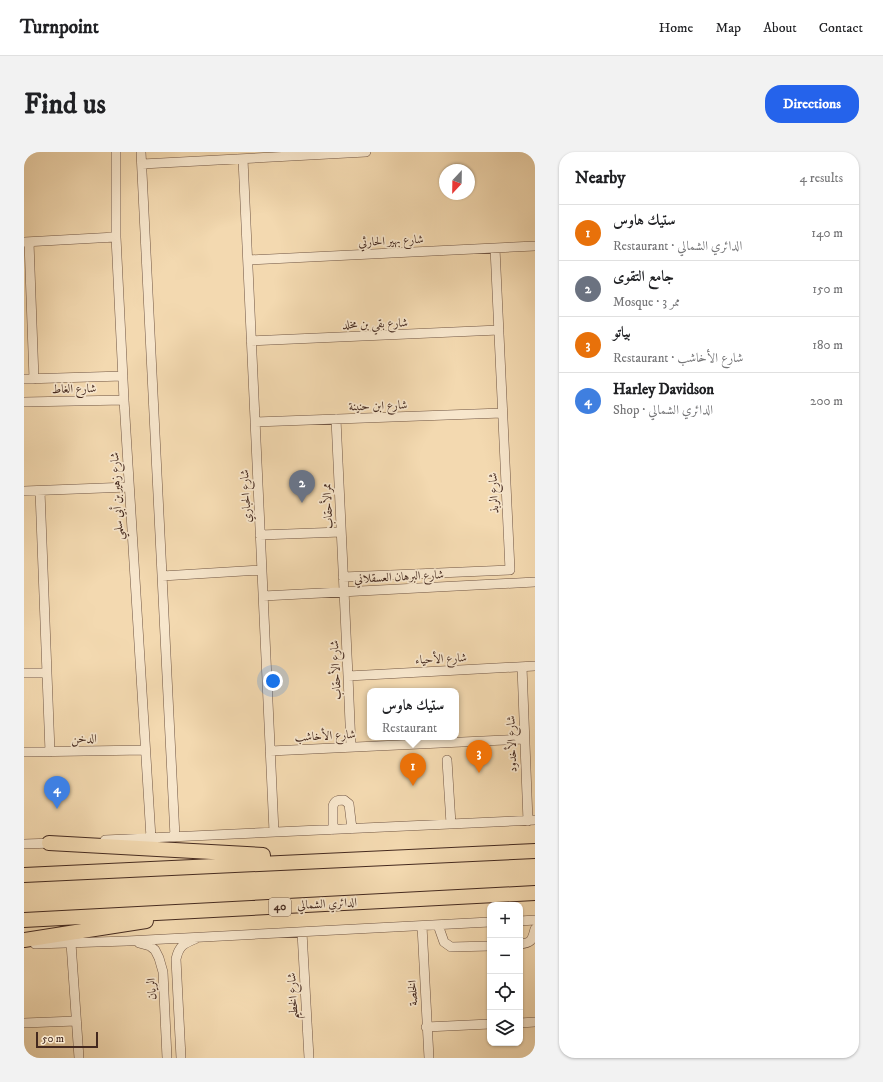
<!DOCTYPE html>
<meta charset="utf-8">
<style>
:root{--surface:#fff;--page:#f2f2f2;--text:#202124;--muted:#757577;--line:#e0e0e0;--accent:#2563eb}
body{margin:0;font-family:"IM FELL DW Pica",Amiri,serif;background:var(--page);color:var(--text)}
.controls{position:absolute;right:12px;bottom:12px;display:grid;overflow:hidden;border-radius:8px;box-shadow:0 1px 3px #0004}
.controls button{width:36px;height:36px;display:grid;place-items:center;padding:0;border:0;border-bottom:1px solid var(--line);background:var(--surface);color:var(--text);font:20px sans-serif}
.compass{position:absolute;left:415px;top:12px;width:36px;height:36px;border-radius:50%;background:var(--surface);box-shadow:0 1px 3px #0004;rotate:202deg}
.scale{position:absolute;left:12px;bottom:10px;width:62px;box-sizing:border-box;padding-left:4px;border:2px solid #44291f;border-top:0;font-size:11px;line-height:14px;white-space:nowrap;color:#44291f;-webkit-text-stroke:3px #f7e6cc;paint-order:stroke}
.you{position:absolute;left:249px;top:529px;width:14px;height:14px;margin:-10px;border:3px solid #fff;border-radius:50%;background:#1a73e8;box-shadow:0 0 0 6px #1a73e833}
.badge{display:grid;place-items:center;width:26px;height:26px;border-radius:50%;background:var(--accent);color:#fff;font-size:13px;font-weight:700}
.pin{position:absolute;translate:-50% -33px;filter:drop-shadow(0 1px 2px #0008)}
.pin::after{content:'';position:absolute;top:21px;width:14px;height:12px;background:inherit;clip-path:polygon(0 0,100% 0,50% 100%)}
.popup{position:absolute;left:343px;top:536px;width:92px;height:52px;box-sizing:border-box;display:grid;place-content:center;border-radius:8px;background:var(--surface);filter:drop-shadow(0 1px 3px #0005);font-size:13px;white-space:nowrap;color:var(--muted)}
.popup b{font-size:15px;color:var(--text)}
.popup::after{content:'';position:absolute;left:50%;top:100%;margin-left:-8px;border:8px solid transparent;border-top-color:var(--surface)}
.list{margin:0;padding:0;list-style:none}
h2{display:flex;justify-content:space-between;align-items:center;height:52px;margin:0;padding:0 16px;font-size:17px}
h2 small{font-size:13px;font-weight:400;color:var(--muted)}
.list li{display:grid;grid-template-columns:26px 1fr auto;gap:12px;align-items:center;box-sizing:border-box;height:56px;padding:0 16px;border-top:1px solid var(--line)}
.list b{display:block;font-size:15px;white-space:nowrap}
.list p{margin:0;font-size:13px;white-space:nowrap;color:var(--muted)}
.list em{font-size:13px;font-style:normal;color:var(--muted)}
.icon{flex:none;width:22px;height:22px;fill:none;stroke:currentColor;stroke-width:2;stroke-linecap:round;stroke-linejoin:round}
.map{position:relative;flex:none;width:511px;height:906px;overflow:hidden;border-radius:16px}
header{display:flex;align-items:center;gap:24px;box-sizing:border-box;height:56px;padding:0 20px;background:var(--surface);border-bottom:1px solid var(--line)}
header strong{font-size:19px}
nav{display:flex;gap:22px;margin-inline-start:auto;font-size:14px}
.intro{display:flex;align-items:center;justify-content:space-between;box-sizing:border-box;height:96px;padding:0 24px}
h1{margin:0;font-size:28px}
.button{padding:10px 18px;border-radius:16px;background:var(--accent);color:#fff;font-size:14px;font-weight:700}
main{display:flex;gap:24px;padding:0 24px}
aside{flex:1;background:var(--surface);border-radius:16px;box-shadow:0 1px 3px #0004}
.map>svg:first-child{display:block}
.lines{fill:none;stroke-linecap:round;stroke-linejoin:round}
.minor-casing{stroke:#705543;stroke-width:10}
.highway-casing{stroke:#44291f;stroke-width:16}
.minor{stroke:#f7e6cc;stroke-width:9}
.highway{stroke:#f3d9b0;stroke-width:14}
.labels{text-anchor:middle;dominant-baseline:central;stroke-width:3.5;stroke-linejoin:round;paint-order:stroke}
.shield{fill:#f7e6cc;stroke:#7a6253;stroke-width:1}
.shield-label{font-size:11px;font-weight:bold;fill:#44291f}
.street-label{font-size:12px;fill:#44291f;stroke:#f7e6cc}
</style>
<header>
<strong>Turnpoint</strong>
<nav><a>Home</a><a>Map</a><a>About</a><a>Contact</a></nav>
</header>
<div class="intro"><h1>Find us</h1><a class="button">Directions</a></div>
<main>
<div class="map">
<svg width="511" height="906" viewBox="0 0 511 906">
<rect width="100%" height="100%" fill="#f3d9b0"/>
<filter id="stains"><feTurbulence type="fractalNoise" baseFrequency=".005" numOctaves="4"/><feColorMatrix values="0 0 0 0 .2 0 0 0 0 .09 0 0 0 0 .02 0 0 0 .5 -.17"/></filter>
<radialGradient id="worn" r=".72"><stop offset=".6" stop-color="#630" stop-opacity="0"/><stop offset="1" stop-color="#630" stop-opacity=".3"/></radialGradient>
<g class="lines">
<g class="minor-casing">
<path id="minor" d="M92,0v85l8,163 27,438
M117,0l34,685
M219,7l31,673
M118,12l224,-12
M0,90l92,-5
M5,90l5,137
M224,108l287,-14
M227,189l248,-11
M0,227l99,-3
M0,250l100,-2
M312,267l12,257 3,71
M231,270l247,-9
M0,339l105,-4
M16,339l10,261
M236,383l81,-3
M138,424l100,-6
M319,425l167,-7 -15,-322
M239,444l272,-14
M498,515l6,154
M0,521h23
M324,524l187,-10
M246,599l254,-12
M0,600l121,-2
M423,608l4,64
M309,678v-24c2,-6 5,-6 11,-6l5,4 3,25
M81,688l430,-20
M0,692l30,-1
M496,769l15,-1
M414,773l6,17 7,5 39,-1
M398,774l7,132
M278,780l7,126
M47,791l8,115
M115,791l11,3 5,4 4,8 4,14 4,86
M11,792l92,-3 363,-19
M496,792c12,-1 12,-4 15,-15
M0,871l52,-2
M496,871l15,-1
M402,875l64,-3
M157,906l-5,-99c3,-13 7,-15 19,-20"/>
</g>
<g class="highway-casing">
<path id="highway" d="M25,691l214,12
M0,723l511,-24
M0,768l511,-27
M0,788l122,-19"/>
</g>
<use href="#minor" class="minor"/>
<use href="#highway" class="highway"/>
</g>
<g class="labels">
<rect class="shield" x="245" y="746" width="22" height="18" rx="3"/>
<g class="shield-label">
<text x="256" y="755">40</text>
</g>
<g class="street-label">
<text transform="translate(367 89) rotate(-3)">شارع بهير الحارثي</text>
<text transform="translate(351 172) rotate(-2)">شارع بقي بن مخلد</text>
<text transform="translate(50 237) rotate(-1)">شارع الغاط</text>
<text transform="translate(354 254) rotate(-2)">شارع ابن حنينة</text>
<text transform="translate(470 341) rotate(-93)">شارع الربذ</text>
<text transform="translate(93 344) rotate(-93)">شارع زهير بن أبي سلمي</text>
<text transform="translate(222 344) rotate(-93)">شارع الحباري</text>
<text transform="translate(304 354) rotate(-93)">ممرالأحقاب</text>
<text transform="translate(375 425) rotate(-3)">شارع البرهان العسقلاني</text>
<text transform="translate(417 507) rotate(-3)">شارع الأحياء</text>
<text transform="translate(312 518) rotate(-93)">شارع الأحقاب</text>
<text transform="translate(301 584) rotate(-3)">شارع الأخاشب</text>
<text transform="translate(60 587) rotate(-1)">الدخن</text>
<text transform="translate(488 592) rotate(-92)">شارع الأخدود</text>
<text transform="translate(303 752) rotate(-3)">الدائري الشمالي</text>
<text transform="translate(128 837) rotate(-93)">الريان</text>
<text transform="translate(389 841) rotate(-93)">الخلصة</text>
<text transform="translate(269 844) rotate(-93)">شارع الخطيم</text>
</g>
</g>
<rect width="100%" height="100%" filter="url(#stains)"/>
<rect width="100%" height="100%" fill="url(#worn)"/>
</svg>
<div class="controls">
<button>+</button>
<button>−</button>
<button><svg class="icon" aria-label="locate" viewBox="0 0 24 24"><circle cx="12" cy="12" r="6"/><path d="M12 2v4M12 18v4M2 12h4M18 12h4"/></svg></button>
<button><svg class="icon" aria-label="layers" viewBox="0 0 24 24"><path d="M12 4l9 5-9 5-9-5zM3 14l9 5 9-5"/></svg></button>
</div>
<svg class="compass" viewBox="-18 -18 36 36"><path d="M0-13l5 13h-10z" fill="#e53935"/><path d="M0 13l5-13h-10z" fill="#757577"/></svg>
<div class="scale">50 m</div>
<div class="you"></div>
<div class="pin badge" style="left:389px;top:634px;background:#e8710a">1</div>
<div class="popup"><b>ستيك هاوس</b>Restaurant</div>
<div class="pin badge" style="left:278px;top:351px;background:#6b7280">2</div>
<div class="pin badge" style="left:455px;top:621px;background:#e8710a">3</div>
<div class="pin badge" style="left:33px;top:657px;background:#3f7fe0">4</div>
</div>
<aside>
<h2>Nearby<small>4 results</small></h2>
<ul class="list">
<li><span class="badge" style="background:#e8710a">1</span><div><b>ستيك هاوس</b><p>Restaurant · الدائري الشمالي</p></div><em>140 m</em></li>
<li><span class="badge" style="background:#6b7280">2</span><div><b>جامع التقوى</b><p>Mosque · ممر 3</p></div><em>150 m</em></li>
<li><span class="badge" style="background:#e8710a">3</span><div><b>بياتو</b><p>Restaurant · شارع الأخاشب</p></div><em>180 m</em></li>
<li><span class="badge" style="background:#3f7fe0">4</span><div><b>Harley Davidson</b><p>Shop · الدائري الشمالي</p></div><em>200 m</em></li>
</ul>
</aside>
</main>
